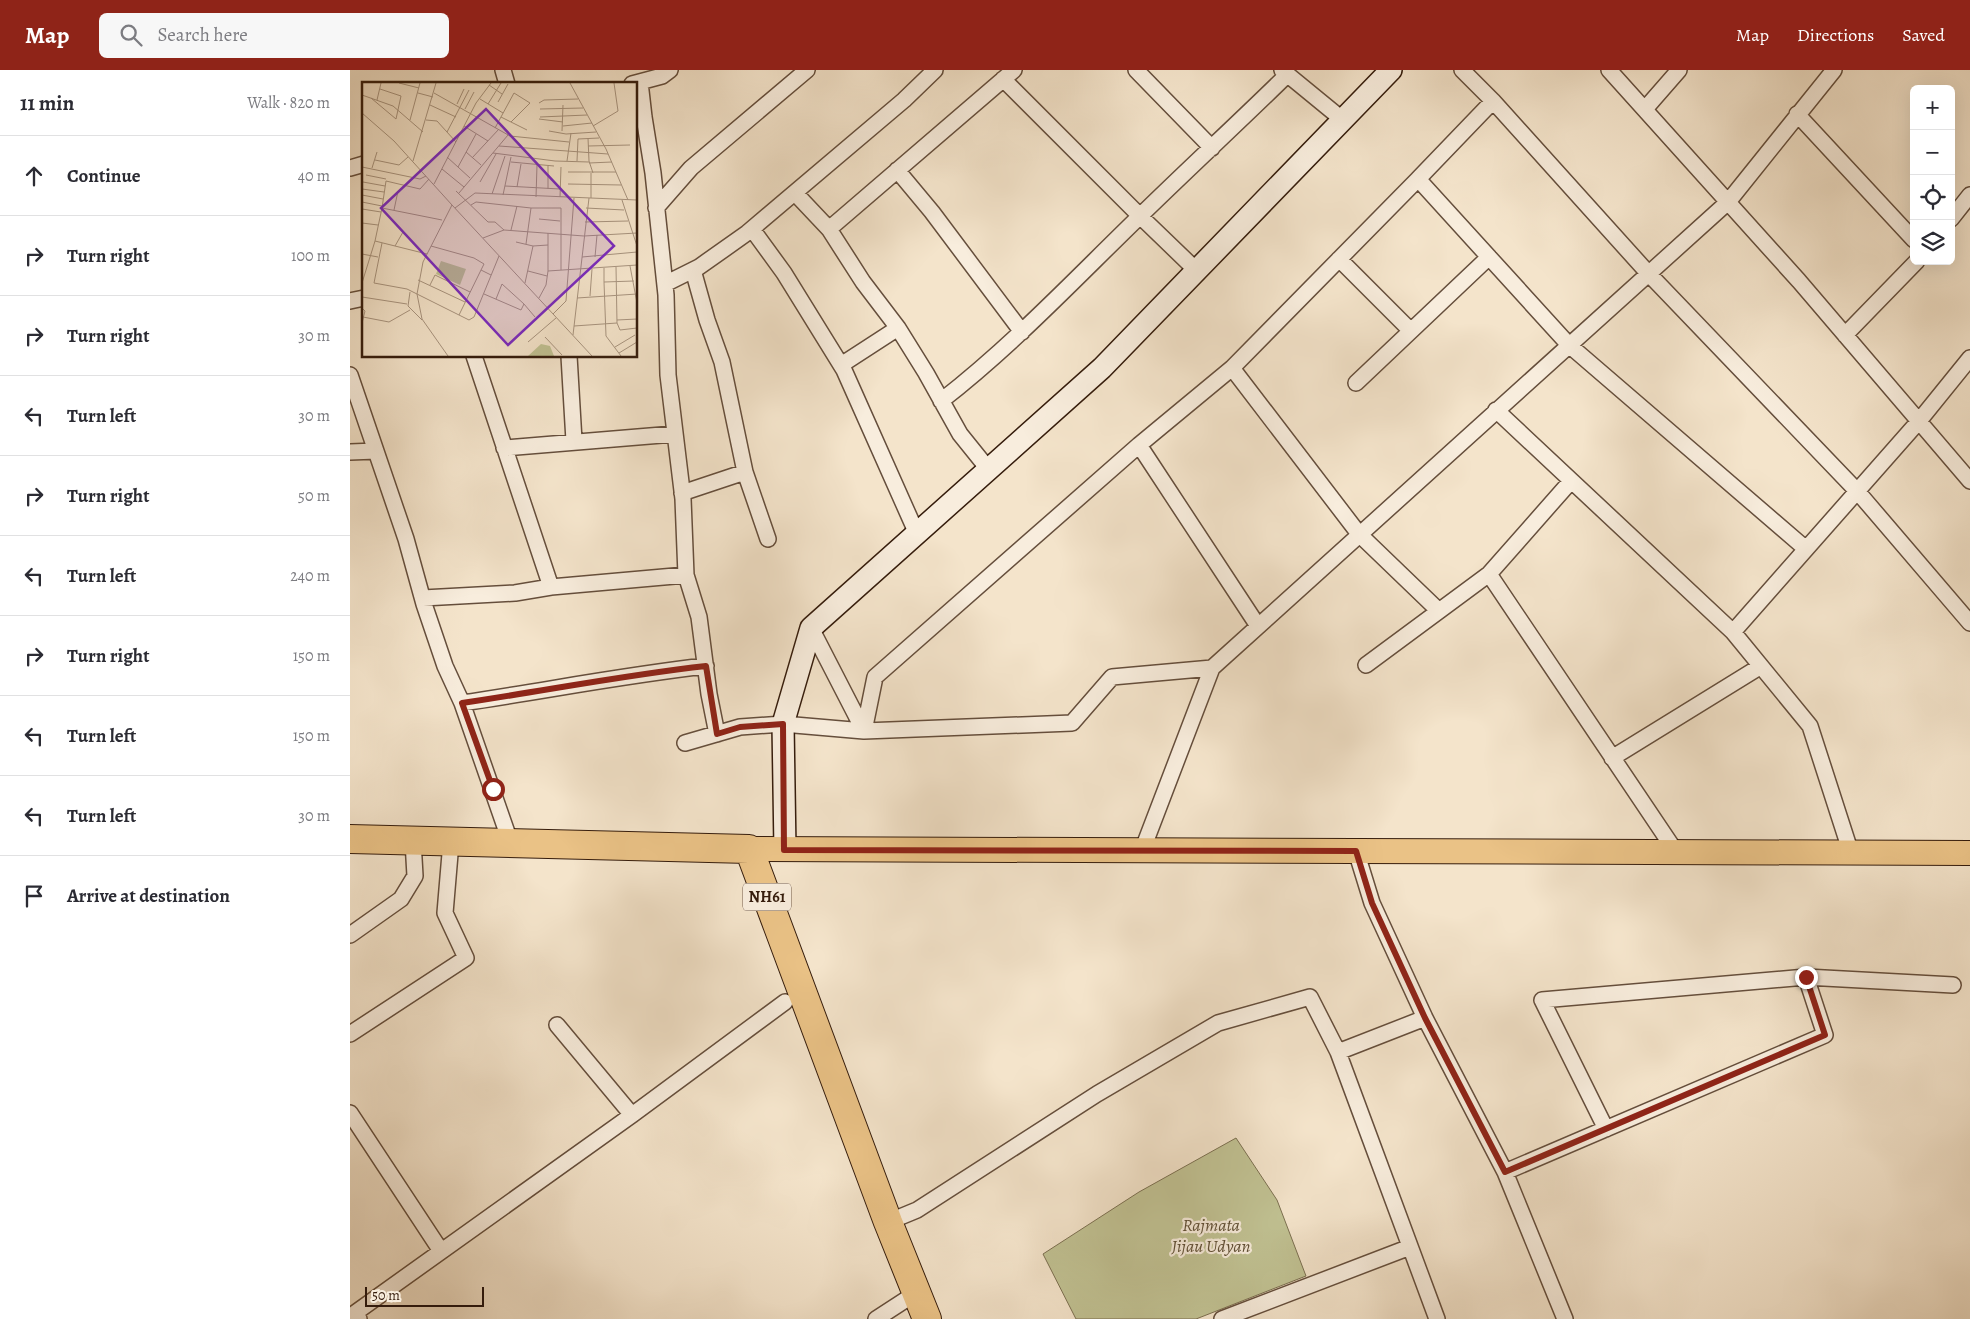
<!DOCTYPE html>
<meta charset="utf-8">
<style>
:root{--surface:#fff;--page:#f7f7f7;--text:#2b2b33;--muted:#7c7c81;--line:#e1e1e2;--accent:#8f2418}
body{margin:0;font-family:Alegreya,serif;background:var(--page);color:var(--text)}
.controls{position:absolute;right:15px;top:15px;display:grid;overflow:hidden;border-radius:8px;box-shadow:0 5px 20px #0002}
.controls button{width:45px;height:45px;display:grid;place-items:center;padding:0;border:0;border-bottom:1px solid var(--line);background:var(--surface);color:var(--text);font:25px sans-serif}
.scale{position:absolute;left:15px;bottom:12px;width:119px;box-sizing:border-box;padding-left:5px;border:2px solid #351c0c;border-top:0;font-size:14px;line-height:18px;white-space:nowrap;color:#351c0c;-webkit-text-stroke:4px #f8eddd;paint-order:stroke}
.stop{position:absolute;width:15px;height:15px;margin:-11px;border:4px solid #8f2418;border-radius:50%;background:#fff}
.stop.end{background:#8f2418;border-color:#fff;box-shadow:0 1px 5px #0008}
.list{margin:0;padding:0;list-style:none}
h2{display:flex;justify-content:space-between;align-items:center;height:65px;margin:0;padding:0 20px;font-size:21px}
h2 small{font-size:16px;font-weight:400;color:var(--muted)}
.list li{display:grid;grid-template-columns:32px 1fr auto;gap:15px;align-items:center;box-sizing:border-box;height:80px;padding:0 20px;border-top:1px solid var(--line)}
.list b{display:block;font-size:19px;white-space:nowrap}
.list em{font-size:16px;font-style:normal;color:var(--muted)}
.icon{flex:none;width:28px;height:28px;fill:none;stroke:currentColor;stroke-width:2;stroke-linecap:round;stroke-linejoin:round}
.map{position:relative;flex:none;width:1620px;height:1249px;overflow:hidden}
header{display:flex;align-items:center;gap:30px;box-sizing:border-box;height:70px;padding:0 25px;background:var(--accent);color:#fff}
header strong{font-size:24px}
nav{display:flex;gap:28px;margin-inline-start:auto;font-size:18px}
.search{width:350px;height:45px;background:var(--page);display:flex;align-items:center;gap:12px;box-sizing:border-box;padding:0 18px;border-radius:8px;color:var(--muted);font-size:19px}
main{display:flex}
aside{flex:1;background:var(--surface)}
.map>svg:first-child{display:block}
.green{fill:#c1c293;stroke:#7b6f50}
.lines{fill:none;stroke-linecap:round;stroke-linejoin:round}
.street-casing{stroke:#654e3c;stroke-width:18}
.secondary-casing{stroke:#351c0c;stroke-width:24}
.primary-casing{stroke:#351c0c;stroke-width:26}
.highway-casing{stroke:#351c0c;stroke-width:30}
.street{stroke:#f8eddd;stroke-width:15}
.secondary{stroke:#f8eddd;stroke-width:21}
.primary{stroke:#eac286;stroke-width:24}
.highway{stroke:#eac286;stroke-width:28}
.route{stroke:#8f2418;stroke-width:6}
.labels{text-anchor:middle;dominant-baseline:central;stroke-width:4.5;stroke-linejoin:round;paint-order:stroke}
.shield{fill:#f8eddd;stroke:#705b4b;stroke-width:1}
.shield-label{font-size:16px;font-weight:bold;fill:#351c0c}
.park-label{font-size:18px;font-style:italic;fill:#5f4e34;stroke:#f8eddd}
.inset-road{fill:none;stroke:#a8947f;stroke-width:1}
.view{fill:#7b2cbf;fill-opacity:0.15;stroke:#7b2cbf;stroke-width:2.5}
.inset-edge{fill:none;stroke:#351c0c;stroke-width:2.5}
</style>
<header>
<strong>Map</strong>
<div class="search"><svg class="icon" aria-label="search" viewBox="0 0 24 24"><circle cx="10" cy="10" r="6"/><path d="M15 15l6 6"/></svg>Search here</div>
<nav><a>Map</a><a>Directions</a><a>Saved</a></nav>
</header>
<main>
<aside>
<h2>11 min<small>Walk · 820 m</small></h2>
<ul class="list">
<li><svg class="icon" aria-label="ahead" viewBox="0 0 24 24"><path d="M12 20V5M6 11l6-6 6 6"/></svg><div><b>Continue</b></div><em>40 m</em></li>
<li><svg class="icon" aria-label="right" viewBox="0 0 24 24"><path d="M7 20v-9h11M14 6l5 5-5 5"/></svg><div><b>Turn right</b></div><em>100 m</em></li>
<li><svg class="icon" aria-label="right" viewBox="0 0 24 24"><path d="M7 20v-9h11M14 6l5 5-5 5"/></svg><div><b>Turn right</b></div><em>30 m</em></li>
<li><svg class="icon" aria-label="left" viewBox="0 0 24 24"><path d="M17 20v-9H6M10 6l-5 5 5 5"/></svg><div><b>Turn left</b></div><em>30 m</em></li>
<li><svg class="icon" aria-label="right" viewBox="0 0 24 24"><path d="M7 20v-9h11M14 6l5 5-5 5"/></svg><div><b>Turn right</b></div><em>50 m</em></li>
<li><svg class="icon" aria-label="left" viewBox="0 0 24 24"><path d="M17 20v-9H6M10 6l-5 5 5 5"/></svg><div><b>Turn left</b></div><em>240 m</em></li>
<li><svg class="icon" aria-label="right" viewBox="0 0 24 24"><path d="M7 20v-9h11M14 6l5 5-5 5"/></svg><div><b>Turn right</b></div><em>150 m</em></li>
<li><svg class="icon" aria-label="left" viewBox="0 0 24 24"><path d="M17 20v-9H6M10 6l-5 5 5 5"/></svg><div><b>Turn left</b></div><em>150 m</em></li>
<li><svg class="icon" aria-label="left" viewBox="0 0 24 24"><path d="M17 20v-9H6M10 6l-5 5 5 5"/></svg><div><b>Turn left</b></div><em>30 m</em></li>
<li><svg class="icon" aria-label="arrive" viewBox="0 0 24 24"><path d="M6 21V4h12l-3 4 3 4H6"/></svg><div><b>Arrive at destination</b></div></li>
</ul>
</aside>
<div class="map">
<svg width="1620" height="1249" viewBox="0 0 1620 1249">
<rect width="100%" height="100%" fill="#f4e4cb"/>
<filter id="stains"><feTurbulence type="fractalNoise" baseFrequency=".004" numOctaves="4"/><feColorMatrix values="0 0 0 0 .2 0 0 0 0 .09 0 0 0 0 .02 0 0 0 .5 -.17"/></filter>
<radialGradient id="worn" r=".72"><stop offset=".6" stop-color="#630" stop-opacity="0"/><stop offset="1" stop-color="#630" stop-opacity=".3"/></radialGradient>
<path class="green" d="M886,1068l41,62 29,76 -110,43h-120l-33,-65 96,-62z"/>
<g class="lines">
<g class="street-casing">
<path id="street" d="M153,0l4,14
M786,0l76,78
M932,0l61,50
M1112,0l31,31 155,172 209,218 113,132
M1259,0l190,211 171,200
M653,9l137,137 57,55
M290,12l4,35 9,56 13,122 2,80 15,124 3,76 13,42 10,77 8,40
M282,14l30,-8 8,-6
M1295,39l34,-39
M1447,44l117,126
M0,98l14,-4
M547,100l35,42 90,120
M1068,109l75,-78
M445,123l34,36 34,53 35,46 28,45 34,61 29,36
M306,138l35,-40 116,-98
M1601,149l19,-24
M402,159l32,44 60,97 73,164
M479,159l185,-159
M989,189l72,72
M343,200l14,50 15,42 23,110 23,67
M315,214l34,-17 48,-34 157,-133 31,-30
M0,231l14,-3
M1495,265l72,-74
M124,286l77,231
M219,286l5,85
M491,295l57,-37
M0,305l56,164 18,65 21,62 17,37 49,141
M1006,313l133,-126
M591,331c72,-56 133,-121 198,-184 49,-48 99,-94 148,-142
M1146,340l237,222 186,-211 51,-63
M789,375l119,181
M154,378l170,-14
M0,382l26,-1
M1221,411l-82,93 187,278
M332,423l63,-21
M73,528l92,-5 36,-6 135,-12
M1089,541l-80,-77 -127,-166 186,-189 151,166 237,204
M461,558l53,103
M1383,562l77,94 41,127
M1016,595l123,-91
M112,633c82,-12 162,-28 244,-37
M514,661l11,-54 264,-232 93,-77
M335,673l55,-16 43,-3 81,7 208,-8 40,-46 100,-9
M1262,688l149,-92
M792,781l70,-183 516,-466 106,-132
M1006,781l16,52 53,115 80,154 60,147
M0,865l51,-36 14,-23 -2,-35
M1456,907l147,8
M1075,948l-87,34 99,267
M207,955l75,90
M0,964l116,-76 -21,-45 6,-71
M0,1043l91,138
M1155,1102l320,-137 -19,-58 -264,23 64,129
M538,1152l29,-12 180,-116 121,-71 92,-26 28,55
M9,1249l-4,-6 277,-198 153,-113
M526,1249l40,-26
M872,1249l188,-72"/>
</g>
<g class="secondary-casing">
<path id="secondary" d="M435,780l-2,-126 28,-96 291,-260 289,-298"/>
</g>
<g class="primary-casing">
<path id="primary" d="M399,779l1221,4"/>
</g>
<g class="highway-casing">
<path id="highway" d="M0,769l399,10 139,373 39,97"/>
</g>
<use href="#street" class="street"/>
<use href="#secondary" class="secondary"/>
<use href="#primary" class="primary"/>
<use href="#highway" class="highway"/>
</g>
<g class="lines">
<path class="route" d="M143,719l-31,-86c82,-12 162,-28 244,-37l11,68 23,-7 43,-3 1,126 572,1 16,52 53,115 80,154 320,-137 -19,-58"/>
</g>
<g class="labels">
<rect class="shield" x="393" y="813.5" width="48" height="27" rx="4"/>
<g class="shield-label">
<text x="417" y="827">NH61</text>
</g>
<g class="park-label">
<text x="861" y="1155">Rajmata<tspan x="861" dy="21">Jijau Udyan</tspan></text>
</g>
</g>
<g transform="translate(12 12)">
<rect width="275" height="275" fill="#f4e4cb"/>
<path d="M79,179l25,8 -6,16 -24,-11zM179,262l9,2 4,10h-26z" fill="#c1c293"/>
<path class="inset-road" d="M37,1l20,5M208,1l36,66 22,51M127,3l13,9M56,11l15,4M72,11l76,43 59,6M0,13l31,11 30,26M9,16l25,21 5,-23 -21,-7M118,17l23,14M15,18l4,-17M136,20l10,-18M177,21l5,-3 34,-1M95,22l7,-15M126,22l13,-21M68,23l26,12M103,27l9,-17M178,27l43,-1M0,31l32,28 58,64 -29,57 -6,32 5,25 26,37M139,35l26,13M178,35l47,-2M177,37l24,3M48,38l10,-37M64,38l11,1 19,21M102,44l24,15M201,44l29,-3M231,44l25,-15 -4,-28M133,46l19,-35 16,10 -19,19M187,49l17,3 30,-2M200,49l1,-26M85,50l22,-42M226,56l1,23 4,12M137,64l109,8M226,64l42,-1M104,70l15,13M131,71l62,8 34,1M85,75l23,21M110,76l27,-29M13,78l24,5 9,-8M51,79l23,-78M205,79l4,-28M215,79l1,-22 21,-1M149,80l43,4M227,81l23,-1M0,85l58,12 6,-3M96,85l18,-33M10,86l5,-16M80,87l22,18M206,90h48M4,93l20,4M1,100l22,4M118,100l16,-28M72,102l42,-81 15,-20M206,102l53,1M143,104l55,3M155,105l4,-23M0,107l22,3M186,107v-23M94,109l32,31h7l9,8M97,111l49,-58M130,112l13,-38M0,113l21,4M141,113l8,-38M174,115l1,-32M198,115l1,-30M229,116v-25M260,118l15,46M0,120l20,4M90,123l140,151M109,123l5,-3 55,6M20,126l4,-27 34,8 9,-10M93,126l20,-15 162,7M224,126l38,2M0,127l19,3M32,128l4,-19M177,137l21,2M223,140l43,-1M0,141l16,2M149,148l6,-24M186,151v38l89,-6M121,156l21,-8 80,6 53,-3M154,160l17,4M20,161l-8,40 33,6 62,31 5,-3 25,-61M164,162l5,-36h30v62M33,164l8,-14M69,164l43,12 10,6 -3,6M0,172l16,3M65,172l-52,-13 7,-33 60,12M220,175l55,-5M233,175l2,-22M268,184l7,37M242,186v14l30,-1M166,189l19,5M56,198l47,22M242,200l2,54 15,20M0,201l13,-42M163,201l8,-37 15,-1M68,203l5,-10 35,17M48,210l-2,14 14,14M122,212l37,16 3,-6 -22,-20 -6,15M228,214l2,-27M0,215l45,7M177,216l7,-13 2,-14M215,216l60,-4M162,222l11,13M0,226l3,3 -3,12M191,232l13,-13 8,-103M97,233l22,-45 10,5M1,235l26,5 21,-12M255,238l20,-1M255,241l3,7 17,-2M212,244l43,-3 -1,-56M211,253l16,-137M183,255l17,18M166,260l28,-24M253,265l20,-12M257,271l18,-11"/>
<path class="view" d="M124,27l128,137 -106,99 -127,-137z"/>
<rect width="275" height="275" class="inset-edge"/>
</g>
<rect width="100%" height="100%" filter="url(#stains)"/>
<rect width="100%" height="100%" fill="url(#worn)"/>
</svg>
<div class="controls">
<button>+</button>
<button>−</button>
<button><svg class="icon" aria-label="locate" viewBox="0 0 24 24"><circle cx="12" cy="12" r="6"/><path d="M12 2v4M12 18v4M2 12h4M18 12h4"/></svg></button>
<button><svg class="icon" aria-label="layers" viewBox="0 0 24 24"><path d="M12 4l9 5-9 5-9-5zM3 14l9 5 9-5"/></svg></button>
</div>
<div class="scale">50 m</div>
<div class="stop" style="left:143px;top:719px"></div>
<div class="stop end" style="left:1456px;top:907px"></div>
</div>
</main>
